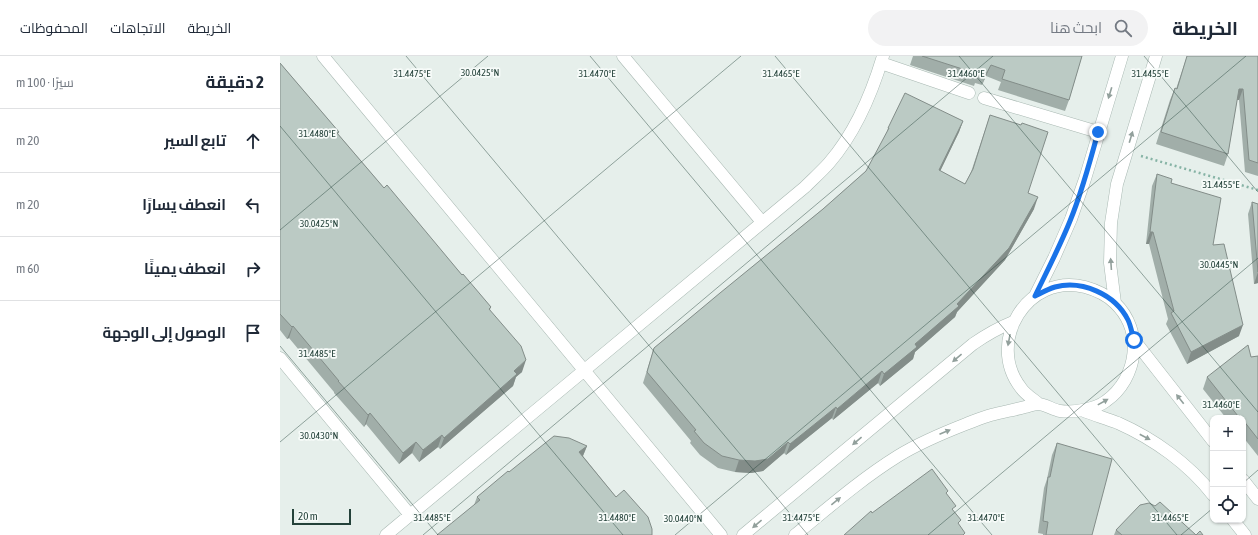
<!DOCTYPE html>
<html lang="ar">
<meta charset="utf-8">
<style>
:root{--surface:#fff;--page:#f2f2f3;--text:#1f2937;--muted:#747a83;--line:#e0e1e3}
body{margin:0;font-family:"Asap Condensed",Cairo,sans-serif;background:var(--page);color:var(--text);direction:rtl}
.controls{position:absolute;right:12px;bottom:12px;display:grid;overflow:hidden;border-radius:8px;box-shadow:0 1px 3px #0004}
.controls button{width:36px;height:36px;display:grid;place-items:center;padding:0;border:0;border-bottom:1px solid var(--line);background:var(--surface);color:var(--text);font:20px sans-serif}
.scale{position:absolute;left:12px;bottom:10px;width:59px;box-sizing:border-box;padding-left:4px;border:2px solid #24423a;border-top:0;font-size:11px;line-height:14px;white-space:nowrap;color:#24423a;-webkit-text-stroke:3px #f7fbf9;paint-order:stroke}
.stop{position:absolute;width:12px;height:12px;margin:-9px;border:3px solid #1a73e8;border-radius:50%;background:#fff}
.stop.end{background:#1a73e8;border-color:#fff;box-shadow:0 1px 4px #0008}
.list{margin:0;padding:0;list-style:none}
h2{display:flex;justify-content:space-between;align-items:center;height:52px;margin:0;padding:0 16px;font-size:17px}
h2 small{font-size:13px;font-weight:400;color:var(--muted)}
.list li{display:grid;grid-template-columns:26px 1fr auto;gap:12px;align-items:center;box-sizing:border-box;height:64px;padding:0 16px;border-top:1px solid var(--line)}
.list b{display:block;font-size:15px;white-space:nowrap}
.list em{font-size:13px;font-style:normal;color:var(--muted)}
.icon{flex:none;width:22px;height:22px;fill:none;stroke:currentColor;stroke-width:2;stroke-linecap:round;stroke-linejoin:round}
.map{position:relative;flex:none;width:978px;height:479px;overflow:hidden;direction:ltr}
header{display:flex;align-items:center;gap:24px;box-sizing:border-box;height:56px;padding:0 20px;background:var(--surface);border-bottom:1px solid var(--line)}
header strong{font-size:19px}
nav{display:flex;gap:22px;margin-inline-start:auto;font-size:14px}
.search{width:280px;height:36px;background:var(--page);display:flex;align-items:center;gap:10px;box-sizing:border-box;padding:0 14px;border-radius:22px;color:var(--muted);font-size:15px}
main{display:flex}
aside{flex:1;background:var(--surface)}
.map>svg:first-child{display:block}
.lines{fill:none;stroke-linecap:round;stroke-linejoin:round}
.minor-casing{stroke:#a8b8b2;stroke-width:13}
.path{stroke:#86b3a5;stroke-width:2.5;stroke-dasharray:2 3;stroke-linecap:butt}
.minor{stroke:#fff;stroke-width:12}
.wall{fill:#a1aea9}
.shaded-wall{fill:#838d89}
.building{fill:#bbcac4;stroke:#838d89}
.oneway{fill:#92a09c}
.route{stroke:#1a73e8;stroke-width:5}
.ticks{fill:none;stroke:#24423a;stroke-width:1;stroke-opacity:0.45}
.ticks-label{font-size:10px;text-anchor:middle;fill:#24423a;stroke:#f7fbf9;stroke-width:3.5;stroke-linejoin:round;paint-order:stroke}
</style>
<header>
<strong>الخريطة</strong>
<div class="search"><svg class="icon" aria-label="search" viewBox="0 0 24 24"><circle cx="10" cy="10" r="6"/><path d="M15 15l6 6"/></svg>ابحث هنا</div>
<nav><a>الخريطة</a><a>الاتجاهات</a><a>المحفوظات</a></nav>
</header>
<main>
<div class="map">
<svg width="978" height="479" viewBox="0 0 978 479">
<rect width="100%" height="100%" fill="#e6efeb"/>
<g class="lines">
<g class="minor-casing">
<path id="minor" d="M43,0l398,479
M343,0l139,166
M601,7l88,30
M704,42l114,34
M755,240l19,-38 17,-39 14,-40 37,-123
M835,247l-5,-40 1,-40 6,-39 39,-128
M854,284l79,101
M0,302l130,157
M804,355c11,4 23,8 34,12 36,16 71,41 95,72
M963,424l15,19
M953,464l12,15
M106,479l419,-348c8,-8 17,-16 24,-24 26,-30 43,-70 54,-107
M463,479l230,-191c13,-9 25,-16 40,-22
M515,479c33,-27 66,-56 103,-79 21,-13 45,-23 68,-32 8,-3 17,-7 25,-9 11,-3 23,-5 34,-8 4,-1 9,-3 13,-3 7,0 15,6 22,7 13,2 36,-2 46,-10 32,-23 38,-70 9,-98 -8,-8 -19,-13 -30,-16 -57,-15 -100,55 -64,101 4,6 12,11 18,16"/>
</g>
<path class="path" d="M861,100l117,34"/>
<use href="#minor" class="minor"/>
</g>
<path class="wall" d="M633,0h169l-13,44 -4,11 -67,-21 3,-8 -15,-6 -4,9 -7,-2 -1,3 -64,-21z
M907,0h71v120l-13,-4 -6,-72h-2l-9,54 -4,12 -68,-22 14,-44 5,-12 1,1z
M0,7l59,69 -1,2 46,54 107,119 -1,3 32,62 -6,5 -3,9 -73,63 -2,-2 -19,15 -7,-9 -13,11 -33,-40 -2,3 -30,-34v-1l-45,-54 -2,1 -7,-9z
M710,59l38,78 6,16 -29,51 -48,52 -2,5 -40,35 -2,7 -33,27 -2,-3 -45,37 -1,-2 -46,37 -2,-2 -21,18 -12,2 -16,-1 -17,-4 -18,-13 -10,-12 1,-2 -48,-58 11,-35 169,-139 43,-38 20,-36 2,-7 75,-7 -4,11 -19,39 25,13 6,-12z
M877,118l14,9 42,62 26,91 -52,28 -21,-40 2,-5 -19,-75h-3l6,-58z
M972,146l6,2v79l-4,1 -6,-70z
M978,300v100l-15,-19v-19h-17l-23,-29 4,-12 44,-20z
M777,387l35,92h-49v-1l-5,-1 6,-45 3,-9 5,-24z
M307,390l-4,10 33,41 32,20 -174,-12 3,-8 32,-25z
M836,474l80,5h7h-89z"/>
<path class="shaded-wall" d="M711,9l-5,11 -4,9 4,-11z
M959,33h4l-4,11h-5z
M683,65l-4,11 -24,50 4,-12z
M758,141l-4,12 -29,51 -48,52 -2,5 -40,35 -2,7 -33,27 4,-12 73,-70z
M870,176h3l-4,12h-3z
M978,216v11l-4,1z
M963,269l-4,11 -52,28 4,-12z
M13,270l-4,12 -2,1 5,-12z
M246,304l-4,12 -6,5 -3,9 -73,63 4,-11z
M602,315l-4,12 -45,37 4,-11z
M556,351l-4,11 -46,37 4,-11z
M90,357l-4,11 -2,3 4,-12z
M162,379l-4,12 -19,15 4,-12z
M136,386l-4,11 -13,11 4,-11z
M508,386l-4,11 -21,18 -12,2 -16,-1 4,-12z
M307,390l-5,12 -3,-6z"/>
<path class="building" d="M642,0h160l-13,44 -67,-21 3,-9 -14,-5 -5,9 -7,-2 -1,2z
M907,0h71v107l-9,-3 -6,-71h-4l-11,65 -67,-22 14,-44 2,1z
M0,7l59,69 -2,1 47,55 3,-3 75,90 1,-1 28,33 -2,2 32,37 5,14 -12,11 3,3 -73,64 -2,-3 -19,15 -7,-8 -13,11 -33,-40 -2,2 -30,-34h1l-46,-55 -1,1 -12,-13z
M625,37l58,28 -24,49 26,14 8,-15 17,-54 31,10 1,-2 26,9 -20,61 10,4 -29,51 -52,56 2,2 -44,38 2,3 -33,27 -2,-3 -45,38 -1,-2 -46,37 -2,-2 -20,17 -13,2 -16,-1 -17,-4 -18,-13 -10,-12 2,-1 -49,-58 7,-24 66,-55 103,-84 43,-38 23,-43h-1z
M877,118l15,5 -1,4 50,15 -8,47 11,-1 19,81 -52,27 -20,-39 3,-2 -21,-79h-3z
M972,146l6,2v68z
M968,289l3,12 7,-1v83l-15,-19v-2h-1l-3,-3 -1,1 -31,-39z
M274,380l15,2 18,8 -8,6 37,45 8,-7 24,27 4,12v6h-215l43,-35 -3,-3 31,-26 1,1z
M777,387l55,16 -20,76h-46l2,-13 -5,-1 5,-44h2z
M652,413l16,22 -2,2 10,13 -4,3 9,11 -3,3 7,10 -2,2h-119l27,-24 1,2z
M880,446l36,33 4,-4 3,4h-81l-6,-5 24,-25 9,-2 6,3z"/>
<defs><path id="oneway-solid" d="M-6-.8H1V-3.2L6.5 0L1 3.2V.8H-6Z"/></defs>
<g class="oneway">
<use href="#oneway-solid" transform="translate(830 37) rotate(107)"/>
<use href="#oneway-solid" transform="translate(851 81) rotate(-73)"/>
<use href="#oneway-solid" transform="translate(831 208) rotate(-94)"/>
<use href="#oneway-solid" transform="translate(729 284) rotate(101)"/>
<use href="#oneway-solid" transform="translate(677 302) rotate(140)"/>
<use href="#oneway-solid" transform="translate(900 343) rotate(-128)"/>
<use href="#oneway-solid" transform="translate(823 346) rotate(-29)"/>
<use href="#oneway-solid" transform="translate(665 376) rotate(-23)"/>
<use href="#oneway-solid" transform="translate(865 381) rotate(28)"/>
<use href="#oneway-solid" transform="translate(577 385) rotate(140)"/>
<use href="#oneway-solid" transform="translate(556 445) rotate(-39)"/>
<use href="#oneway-solid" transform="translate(477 468) rotate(140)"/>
</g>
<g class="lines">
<path class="route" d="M818,76c-8,30 -16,60 -28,89 -10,25 -23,50 -35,75 6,-3 13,-7 20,-9 27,-7 60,7 73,33 3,6 4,14 6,20"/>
</g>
<path class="ticks" d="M126,0l402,479M310,0l402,479M495,0l402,479M679,0l299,356M864,0l114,136M0,70l343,409M0,174l208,-174M0,290l158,189M0,386l461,-386M963,427l15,-13M143,479l570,-479M395,479l571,-479M648,479l330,-277M901,479l32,-27"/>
<g class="ticks-label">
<text x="200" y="20">30.0425°N</text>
<text x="132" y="21">31.4475°E</text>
<text x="317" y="21">31.4470°E</text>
<text x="501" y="21">31.4465°E</text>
<text x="686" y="21">31.4460°E</text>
<text x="870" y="21">31.4455°E</text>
<text x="37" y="81">31.4480°E</text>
<text x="941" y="132">31.4455°E</text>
<text x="39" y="171">30.0425°N</text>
<text x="939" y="212">30.0445°N</text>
<text x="37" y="301">31.4485°E</text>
<text x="941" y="352">31.4460°E</text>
<text x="39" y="383">30.0430°N</text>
<text x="152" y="465">31.4485°E</text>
<text x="337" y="465">31.4480°E</text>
<text x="521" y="465">31.4475°E</text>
<text x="706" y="465">31.4470°E</text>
<text x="890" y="465">31.4465°E</text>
<text x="403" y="466">30.0440°N</text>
</g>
</svg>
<div class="controls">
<button>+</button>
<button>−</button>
<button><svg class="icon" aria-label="locate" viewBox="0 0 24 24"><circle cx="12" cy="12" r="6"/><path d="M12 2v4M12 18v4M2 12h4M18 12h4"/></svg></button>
</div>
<div class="scale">20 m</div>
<div class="stop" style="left:854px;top:284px"></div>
<div class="stop end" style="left:818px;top:76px"></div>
</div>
<aside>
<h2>2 دقيقة<small>سيرًا · 100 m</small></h2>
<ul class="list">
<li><svg class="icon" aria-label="ahead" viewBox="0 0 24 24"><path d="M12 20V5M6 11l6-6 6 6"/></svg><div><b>تابع السير</b></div><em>20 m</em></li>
<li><svg class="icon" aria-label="left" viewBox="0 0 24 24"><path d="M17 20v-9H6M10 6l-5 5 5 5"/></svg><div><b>انعطف يسارًا</b></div><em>20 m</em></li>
<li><svg class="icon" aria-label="right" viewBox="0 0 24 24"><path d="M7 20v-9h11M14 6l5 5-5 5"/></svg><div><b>انعطف يمينًا</b></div><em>60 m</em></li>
<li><svg class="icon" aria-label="arrive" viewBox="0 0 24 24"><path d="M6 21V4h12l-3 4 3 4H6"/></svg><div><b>الوصول إلى الوجهة</b></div></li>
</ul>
</aside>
</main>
